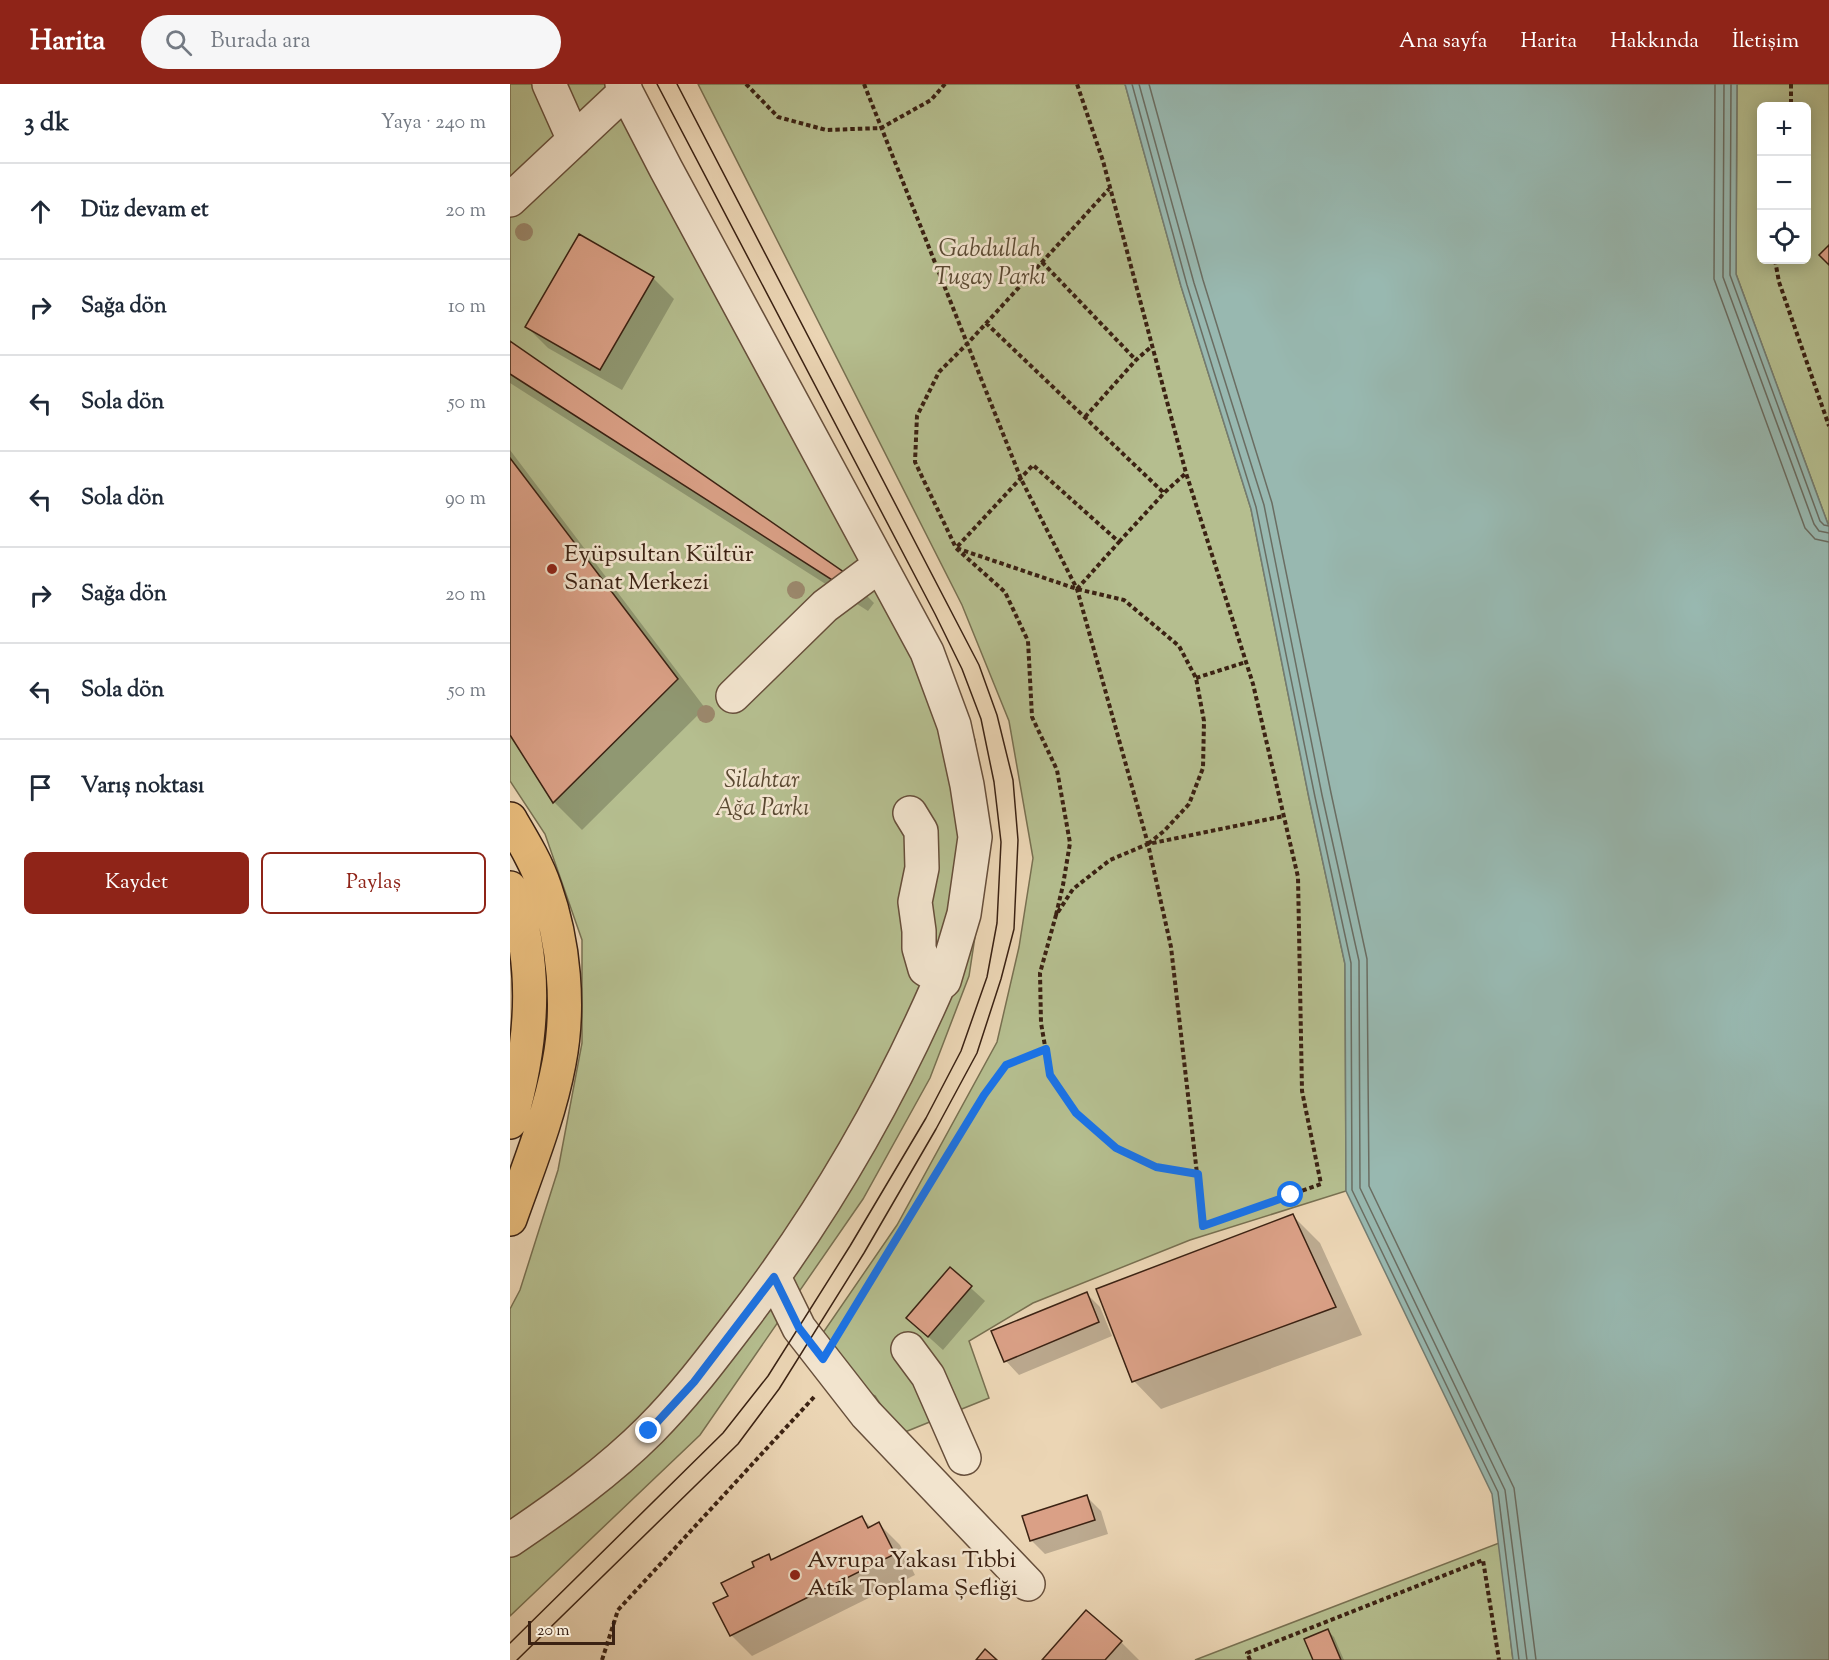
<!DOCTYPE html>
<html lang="tr">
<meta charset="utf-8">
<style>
:root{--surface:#fff;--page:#f6f6f7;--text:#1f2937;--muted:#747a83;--line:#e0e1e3;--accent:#8f2418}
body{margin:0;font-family:"Sorts Mill Goudy",serif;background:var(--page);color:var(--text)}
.controls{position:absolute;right:18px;top:18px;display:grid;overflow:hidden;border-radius:9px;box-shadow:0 3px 15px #0003}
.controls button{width:54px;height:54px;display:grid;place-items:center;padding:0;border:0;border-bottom:2px solid var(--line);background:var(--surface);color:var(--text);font:30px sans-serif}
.scale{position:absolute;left:18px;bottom:15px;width:87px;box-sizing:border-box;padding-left:6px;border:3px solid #3b2213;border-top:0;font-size:16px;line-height:21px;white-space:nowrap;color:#3b2213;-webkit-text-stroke:4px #f2e4ce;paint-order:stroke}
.stop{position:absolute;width:18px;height:18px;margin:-14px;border:4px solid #1a73e8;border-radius:50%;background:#fff}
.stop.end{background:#1a73e8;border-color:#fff;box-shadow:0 2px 6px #0008}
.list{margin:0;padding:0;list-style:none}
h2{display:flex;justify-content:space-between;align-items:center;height:78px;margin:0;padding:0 24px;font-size:26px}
h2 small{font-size:20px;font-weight:400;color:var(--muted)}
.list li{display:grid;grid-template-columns:39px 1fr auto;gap:18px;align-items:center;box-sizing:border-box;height:96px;padding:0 24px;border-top:2px solid var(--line)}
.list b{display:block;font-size:22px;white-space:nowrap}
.list em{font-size:20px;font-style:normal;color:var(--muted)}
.actions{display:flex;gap:12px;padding:18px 24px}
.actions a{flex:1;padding:14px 0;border:2px solid var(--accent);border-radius:9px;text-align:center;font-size:21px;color:var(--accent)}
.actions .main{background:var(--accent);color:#fff}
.icon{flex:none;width:33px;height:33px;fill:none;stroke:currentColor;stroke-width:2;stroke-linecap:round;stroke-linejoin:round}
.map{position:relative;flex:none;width:1319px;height:1576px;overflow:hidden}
header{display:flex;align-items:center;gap:36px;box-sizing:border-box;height:84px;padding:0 30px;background:var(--accent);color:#fff}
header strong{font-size:28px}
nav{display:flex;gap:33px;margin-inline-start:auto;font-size:21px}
.search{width:420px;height:54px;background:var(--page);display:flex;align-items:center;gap:15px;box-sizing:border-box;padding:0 21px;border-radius:33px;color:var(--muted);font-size:22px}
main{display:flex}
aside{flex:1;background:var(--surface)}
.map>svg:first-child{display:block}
.green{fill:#b5be8f;stroke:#787051;stroke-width:1.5;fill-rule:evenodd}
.water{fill:#98b8b0;stroke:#737c71;stroke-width:1.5}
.shadow{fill:#0003}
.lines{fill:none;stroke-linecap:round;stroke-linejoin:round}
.shore{stroke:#6a6d62;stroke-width:1.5}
.building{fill:#daa086;stroke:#3b2213;stroke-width:1.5}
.minor-casing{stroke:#674f3b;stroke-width:36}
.major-casing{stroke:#3b2213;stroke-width:36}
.path{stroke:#3b2213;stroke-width:4;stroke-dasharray:4.5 3;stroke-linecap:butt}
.minor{stroke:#f2e4ce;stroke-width:33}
.major{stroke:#e6ba7a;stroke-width:33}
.tram{stroke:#3b2213;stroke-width:1.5}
.tree{fill:#9b886c}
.route{stroke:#1a73e8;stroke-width:8}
.poi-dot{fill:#8f2418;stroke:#f2e4ce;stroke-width:2}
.labels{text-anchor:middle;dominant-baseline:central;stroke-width:5;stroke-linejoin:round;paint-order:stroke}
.park-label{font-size:24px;font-style:italic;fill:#5a4932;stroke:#f2e4ce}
.poi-label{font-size:24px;fill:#3b2213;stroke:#f2e4ce;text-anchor:start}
</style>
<header>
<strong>Harita</strong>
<div class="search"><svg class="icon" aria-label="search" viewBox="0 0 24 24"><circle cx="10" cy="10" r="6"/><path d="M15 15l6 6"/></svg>Burada ara</div>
<nav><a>Ana sayfa</a><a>Harita</a><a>Hakkında</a><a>İletişim</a></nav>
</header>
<main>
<aside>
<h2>3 dk<small>Yaya · 240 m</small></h2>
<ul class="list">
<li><svg class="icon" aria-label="ahead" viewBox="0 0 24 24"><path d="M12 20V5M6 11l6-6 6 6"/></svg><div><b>Düz devam et</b></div><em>20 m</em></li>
<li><svg class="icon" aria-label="right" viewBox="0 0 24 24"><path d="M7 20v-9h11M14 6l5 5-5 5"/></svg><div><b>Sağa dön</b></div><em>10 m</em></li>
<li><svg class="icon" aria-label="left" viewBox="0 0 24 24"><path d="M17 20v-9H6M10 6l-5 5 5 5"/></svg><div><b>Sola dön</b></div><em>50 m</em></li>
<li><svg class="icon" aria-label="left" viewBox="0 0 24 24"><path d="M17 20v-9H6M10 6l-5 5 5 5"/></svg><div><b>Sola dön</b></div><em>90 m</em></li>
<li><svg class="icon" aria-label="right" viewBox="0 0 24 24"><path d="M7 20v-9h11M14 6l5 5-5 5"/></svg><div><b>Sağa dön</b></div><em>20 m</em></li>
<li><svg class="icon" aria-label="left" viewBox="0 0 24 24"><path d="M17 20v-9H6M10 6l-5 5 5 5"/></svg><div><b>Sola dön</b></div><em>50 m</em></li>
<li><svg class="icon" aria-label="arrive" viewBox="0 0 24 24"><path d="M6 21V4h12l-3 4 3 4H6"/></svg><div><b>Varış noktası</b></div></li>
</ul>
<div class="actions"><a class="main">Kaydet</a><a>Paylaş</a></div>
</aside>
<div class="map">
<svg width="1319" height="1576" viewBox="0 0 1319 1576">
<rect width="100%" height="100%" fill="#ebd5b4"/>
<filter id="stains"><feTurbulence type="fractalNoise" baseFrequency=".00333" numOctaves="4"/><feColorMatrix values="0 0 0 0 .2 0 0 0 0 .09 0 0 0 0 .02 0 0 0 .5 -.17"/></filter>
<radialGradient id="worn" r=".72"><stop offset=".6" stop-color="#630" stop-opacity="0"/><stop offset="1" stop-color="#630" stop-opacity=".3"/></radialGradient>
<path class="green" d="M0,0h127l300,570 38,86 12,118 -18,118 -39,102 -67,121 -163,236 -190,181v-307l10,-19 38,-120 24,-127v-103l-37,-106 -35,-53z
M188,0h427l56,202 70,223 58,289 36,166 1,227 -156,49 -157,63 -64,38 20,57 -89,36 -25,-38 -70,-37 92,-134 100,-183 22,-95 14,-89 -24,-137 -47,-116z
M1227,0h92v443l-93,-253zM1252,22h44v154h-44z
M989,1459l14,117h-318z"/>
<path class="water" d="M615,0h612l-1,190 93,253v1133h-316l-21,-166 -146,-303 -1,-227 -36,-166 -58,-289 -70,-223z"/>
<path class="shadow" d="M143,194l21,21 -52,91 -74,-42 -21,-21z
M0,259l337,233 27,27 -6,8 -358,-228z
M0,366l195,258 -123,122 -28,-28 -44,-69z
M783,1132l27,27 42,92 -201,74 -27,-28z
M440,1185l35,32 -42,49 -21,-19z
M576,1209l14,14 12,29 -93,39 -13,-14z
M577,1413l14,14 7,23 -63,20 -14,-14z
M352,1434l10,10 7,-4 21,21 15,30 -163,81 -21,-21 -1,-38 38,-41 5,5z
M577,1528l34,30 18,18h-95z
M818,1547l6,6 10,23h-30z"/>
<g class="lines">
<path class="shore" d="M622,0l55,201 69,222 59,290 36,166 1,227 146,302 21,168
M629,0l55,199 70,222 58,290 37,166 1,227 145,302 22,170
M639,0l54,196 69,223 59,290 36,166 2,227 145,302 22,172
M1205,0l-1,195 91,249 10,11 14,3
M1214,0l-1,193 91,247 5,7 10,2
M1221,0l-1,191 90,246 4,4 5,1"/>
</g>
<path class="building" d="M69,150l75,43 -54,93 -75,-43z
M1319,161v20l-10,-10z
M0,257l338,234 -8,10 -330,-211z
M0,374l168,221 -125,124 -43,-68z
M783,1130l43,93 -204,75 -36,-93z
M440,1183l22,19 -44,51 -22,-19z
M577,1208l12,30 -95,40 -13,-31z
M577,1411l8,25 -65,21 -8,-25z
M352,1432l6,12 11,-6 16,32 -165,82 -17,-33 15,-7 -7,-13 33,-16 -2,-5 17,-8 2,6z
M576,1526l36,31 -17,19h-63z
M818,1545l13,31h-28l-9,-21z
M475,1565l12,11h-21z"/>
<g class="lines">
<g class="minor-casing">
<path id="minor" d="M39,0l25,56
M0,116l116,-109
M223,612l92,-90 55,-41
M400,729l11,18 1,37 -7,34 4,29v17l6,21 19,12
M264,1193l25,51 67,86 162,170
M398,1265l20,27 36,82
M0,1456c49,-33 98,-68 140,-110 33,-33 61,-70 90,-108 79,-103 146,-217 198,-336l6,-5 20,-67 11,-77 -8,-52 -13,-60 -27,-73 -261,-483 -44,-85"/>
</g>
<g class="major-casing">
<path id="major" d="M0,735c13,22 27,45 35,69 19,54 25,119 14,175 -10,54 -31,105 -49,156
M0,804c30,75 22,158 0,234"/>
</g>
<path class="path" d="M236,0l32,33 48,13 55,-2 50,-28 14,-16
M354,0l157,395 56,110 71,255 23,103 32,279 118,-42 -19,-93 -4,-214 -45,-193 -67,-211 -83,-312 -26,-77
M1281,0v22
M1265,176l4,22 50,144
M532,178l94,98
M476,239l178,170
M575,333l51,-57 16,-14
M609,458l45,-49 22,-20
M567,505l42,-47 -86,-77 -77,83 121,41 47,11 55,46 17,32 8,43 -1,47 -14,36 -25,27 -16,13
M686,594l50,-16
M546,831l7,-30 7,-42 -13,-73 -25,-53 -4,-76 -23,-49 -49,-44 -41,-86 2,-46 22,-44 29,-29 141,-154
M688,1090l-42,-7 -40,-19 -40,-35 -26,-38 -9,-52 -1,-50 16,-58 17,-26 37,-29 38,-16 136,-28
M330,1247l144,-236 22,-31 39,-15
M92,1576l16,-50 196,-213
M740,1576l-3,-7 236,-93 16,100"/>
<use href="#minor" class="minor"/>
<use href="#major" class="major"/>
<path class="tram" d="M0,1559l213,-210 45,-57 82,-130 76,-128 35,-67 26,-74 10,-54 4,-81 -7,-60 -13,-63 -19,-50 -27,-55 -278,-530
M7,1576l221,-216 41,-55 85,-136 72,-124 41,-76 24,-74 13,-50 4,-89 -5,-60 -16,-65 -18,-50 -302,-581"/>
</g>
<g class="tree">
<circle cx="14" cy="148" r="9"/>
<circle cx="286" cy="506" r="9"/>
<circle cx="196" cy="630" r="9"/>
</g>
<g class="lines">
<path class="route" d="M139,1347l45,-49 80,-105 25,51 24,31 161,-264 22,-30 40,-16 4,26 26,38 40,35 40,19 42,7 5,52 88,-31"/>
</g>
<g class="poi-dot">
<circle cx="42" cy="485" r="6"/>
<circle cx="285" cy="1491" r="6"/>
</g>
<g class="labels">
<g class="park-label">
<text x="480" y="166">Gabdullah<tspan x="480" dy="28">Tugay Parkı</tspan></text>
<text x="252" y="697">Silahtar<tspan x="252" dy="28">Ağa Parkı</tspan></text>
</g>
<g class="poi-label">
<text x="54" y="471">Eyüpsultan Kültür<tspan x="54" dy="28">Sanat Merkezi</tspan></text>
<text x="297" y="1477">Avrupa Yakası Tıbbi<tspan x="297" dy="28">Atık Toplama Şefliği</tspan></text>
</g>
</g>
<rect width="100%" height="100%" filter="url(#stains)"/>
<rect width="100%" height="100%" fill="url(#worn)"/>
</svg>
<div class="controls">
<button>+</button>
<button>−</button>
<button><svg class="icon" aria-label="locate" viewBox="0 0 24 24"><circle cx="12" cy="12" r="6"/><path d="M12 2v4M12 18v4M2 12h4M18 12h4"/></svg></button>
</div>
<div class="scale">20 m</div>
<div class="stop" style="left:781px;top:1111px"></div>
<div class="stop end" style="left:139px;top:1347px"></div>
</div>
</main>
